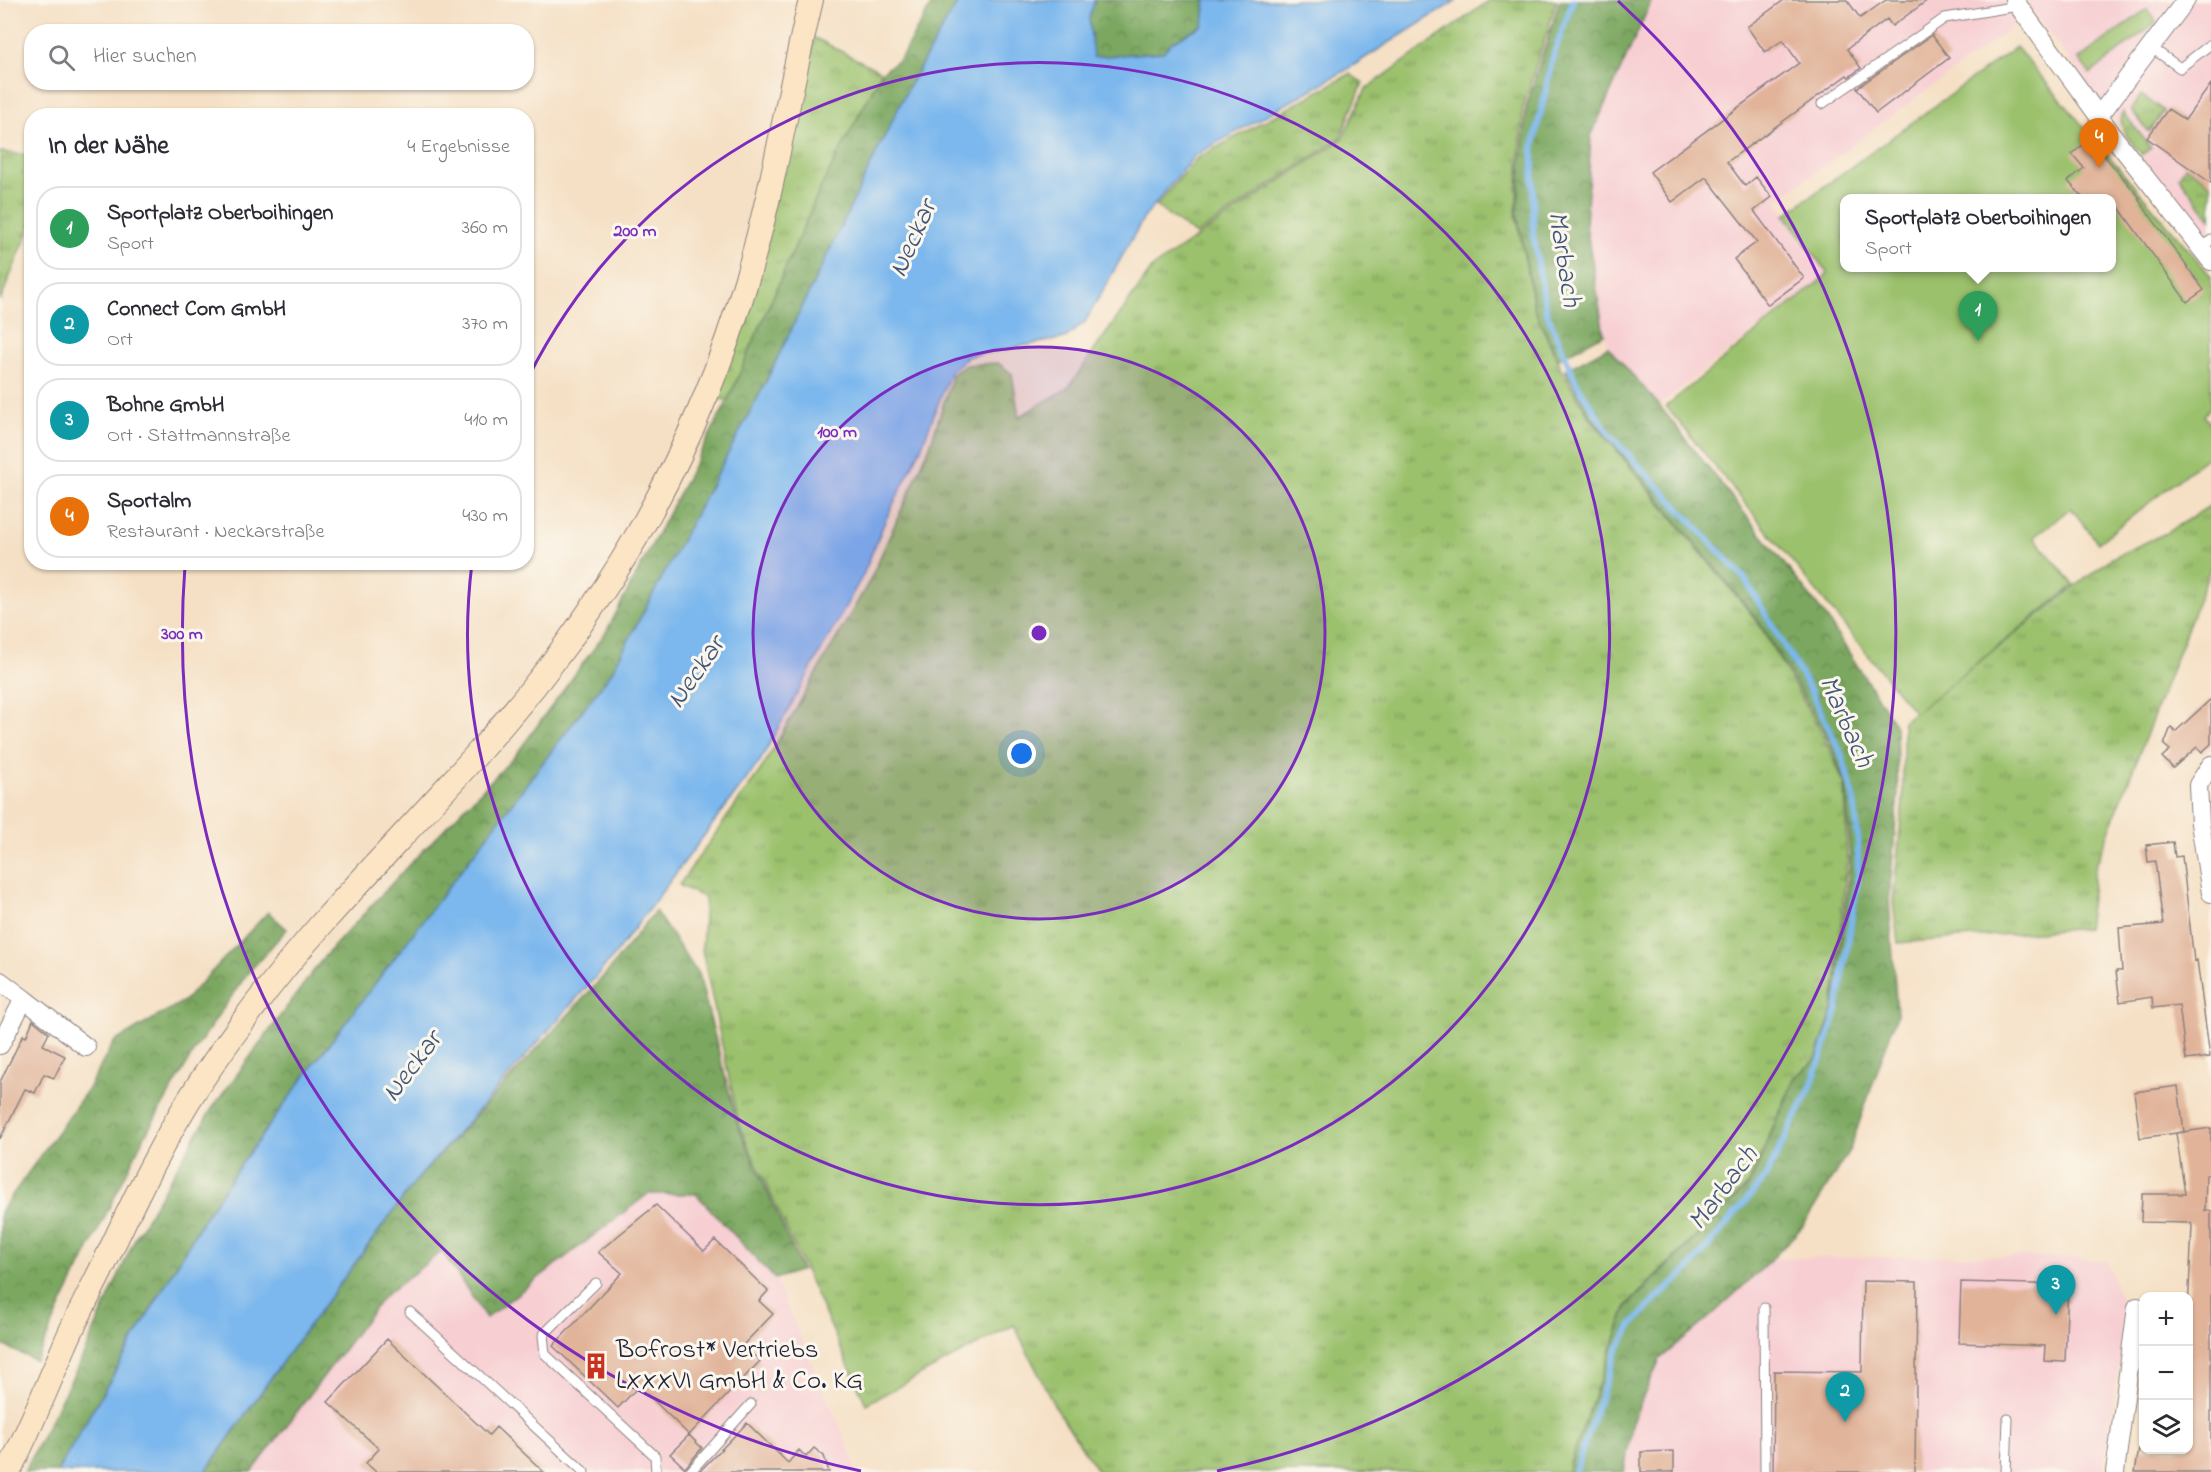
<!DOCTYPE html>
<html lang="de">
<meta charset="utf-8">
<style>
:root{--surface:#fff;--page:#f2f2f3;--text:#2b2b33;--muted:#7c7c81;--line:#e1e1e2;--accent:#c8321e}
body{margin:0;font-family:"Indie Flower",sans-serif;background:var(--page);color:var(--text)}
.controls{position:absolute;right:18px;bottom:18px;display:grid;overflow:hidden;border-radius:12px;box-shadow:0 2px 4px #0004}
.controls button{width:54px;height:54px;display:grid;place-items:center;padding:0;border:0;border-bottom:2px solid var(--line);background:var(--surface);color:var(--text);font:30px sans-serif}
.you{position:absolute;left:1022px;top:754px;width:21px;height:21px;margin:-15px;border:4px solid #fff;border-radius:50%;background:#1a73e8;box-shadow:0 0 0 9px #1a73e833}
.badge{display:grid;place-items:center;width:39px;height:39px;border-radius:50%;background:var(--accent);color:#fff;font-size:20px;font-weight:700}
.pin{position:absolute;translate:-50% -50px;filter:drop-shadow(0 2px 3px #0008)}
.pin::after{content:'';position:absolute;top:32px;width:21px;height:18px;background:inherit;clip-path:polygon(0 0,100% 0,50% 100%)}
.popup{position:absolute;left:1840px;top:194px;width:276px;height:78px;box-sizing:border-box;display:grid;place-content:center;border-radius:12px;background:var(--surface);filter:drop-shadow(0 2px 4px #0005);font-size:20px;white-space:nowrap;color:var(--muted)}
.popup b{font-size:22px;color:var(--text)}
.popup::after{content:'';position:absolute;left:50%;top:100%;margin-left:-12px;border:12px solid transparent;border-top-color:var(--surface)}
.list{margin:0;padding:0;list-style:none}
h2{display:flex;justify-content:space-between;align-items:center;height:78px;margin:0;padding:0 24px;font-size:26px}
h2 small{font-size:20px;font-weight:400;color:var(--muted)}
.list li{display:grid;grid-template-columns:39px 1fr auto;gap:18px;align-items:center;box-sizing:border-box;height:84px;margin:0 12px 12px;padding:0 12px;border:2px solid var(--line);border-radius:24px}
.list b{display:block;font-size:22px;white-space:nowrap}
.list p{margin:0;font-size:20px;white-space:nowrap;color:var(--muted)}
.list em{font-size:20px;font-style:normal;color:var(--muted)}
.icon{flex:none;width:33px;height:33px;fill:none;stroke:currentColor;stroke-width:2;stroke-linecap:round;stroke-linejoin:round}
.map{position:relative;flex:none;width:2211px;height:1472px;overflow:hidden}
.search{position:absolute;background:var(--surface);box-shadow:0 2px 4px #0004;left:24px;top:24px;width:510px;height:66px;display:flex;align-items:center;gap:15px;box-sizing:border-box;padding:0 21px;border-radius:24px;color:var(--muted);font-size:22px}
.panel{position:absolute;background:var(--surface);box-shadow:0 2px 4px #0004;left:24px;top:108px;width:510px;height:462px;border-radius:24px}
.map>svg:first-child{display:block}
.built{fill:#f7cfd3}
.grass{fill:url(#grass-tufts);stroke:#5e7254;stroke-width:1.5}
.forest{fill:url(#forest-crowns);stroke:#4f644e;stroke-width:1.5}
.park{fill:#9bc16d;stroke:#5e7254;stroke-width:1.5;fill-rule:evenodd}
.water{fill:#7bb7ed;stroke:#4e6c94;stroke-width:1.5}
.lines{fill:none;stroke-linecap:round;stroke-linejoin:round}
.stream{stroke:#7bb7ed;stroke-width:6}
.building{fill:#e1b49a}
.lane-casing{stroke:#8c8180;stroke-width:11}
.street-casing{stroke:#8c8180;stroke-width:20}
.secondary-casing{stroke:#8c8180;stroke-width:26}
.lane{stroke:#fff;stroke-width:9}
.street{stroke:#fff;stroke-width:18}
.secondary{stroke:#fce5c4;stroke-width:24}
.ring{fill:none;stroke:#7b2cbf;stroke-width:3}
.labels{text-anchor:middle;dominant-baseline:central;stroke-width:6;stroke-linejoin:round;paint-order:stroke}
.poi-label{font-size:27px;fill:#22223b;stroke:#fbf7ec;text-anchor:start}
.water-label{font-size:28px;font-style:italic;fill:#415679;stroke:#fbf7ec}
.centre{fill:#7b2cbf;stroke:#fbf7ec;stroke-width:3}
.ring-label{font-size:18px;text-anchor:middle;font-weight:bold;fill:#7b2cbf;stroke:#fbf7ec;stroke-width:6;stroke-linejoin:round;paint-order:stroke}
</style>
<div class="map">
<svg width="2211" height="1472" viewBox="0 0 2211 1472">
<defs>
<pattern id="grass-tufts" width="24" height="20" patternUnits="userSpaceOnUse" patternTransform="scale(1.5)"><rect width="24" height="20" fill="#9bc16d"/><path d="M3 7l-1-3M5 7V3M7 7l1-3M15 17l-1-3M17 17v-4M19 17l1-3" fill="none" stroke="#7e9c5b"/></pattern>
<pattern id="forest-crowns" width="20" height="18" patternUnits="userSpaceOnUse" patternTransform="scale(1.5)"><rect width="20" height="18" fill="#7ca760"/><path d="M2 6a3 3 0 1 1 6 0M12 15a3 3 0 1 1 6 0" fill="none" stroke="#658850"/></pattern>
</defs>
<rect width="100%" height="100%" fill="#fbf7ec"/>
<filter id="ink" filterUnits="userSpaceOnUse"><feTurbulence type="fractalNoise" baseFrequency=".0167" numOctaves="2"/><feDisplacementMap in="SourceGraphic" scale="12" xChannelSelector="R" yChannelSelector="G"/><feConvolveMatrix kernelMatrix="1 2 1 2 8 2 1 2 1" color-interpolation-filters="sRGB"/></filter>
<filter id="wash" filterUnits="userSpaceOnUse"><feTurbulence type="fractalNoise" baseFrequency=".008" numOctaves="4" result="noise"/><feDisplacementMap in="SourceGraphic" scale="24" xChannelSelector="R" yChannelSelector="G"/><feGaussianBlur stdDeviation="1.35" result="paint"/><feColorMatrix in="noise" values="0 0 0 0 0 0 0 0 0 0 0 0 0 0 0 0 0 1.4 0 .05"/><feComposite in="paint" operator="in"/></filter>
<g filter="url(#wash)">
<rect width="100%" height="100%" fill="#f5e0c5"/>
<path class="built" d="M1652,0h559v232l-5,3 -5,-1 -168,-222 -257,189 52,73 -169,131 -51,-58 -4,-13 -18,-109 5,-89z
M648,1194h49l78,85 70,159 12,34h-605l130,-174 60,-47 45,67z
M1977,1256l94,2 36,3 16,46v34l-21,131h-478l9,-52 27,-61 51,-43 60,-56 26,-2z"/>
<path class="grass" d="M1490,0h67l-34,107 -7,107 19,97 27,60 28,47 167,203 68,118 20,46 2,74 -14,151 -17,49 -21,18 -47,107 -121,121 -59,167h-470l-44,-67 -40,-80 -148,79 -127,-279 -37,-175 3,-52 -26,-13 83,-117 108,-188 60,-134 23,-72 13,-9 32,-2 14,11 7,43 49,-29 85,-121 189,-128 24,-50z
M815,38l67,34 -62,117 -92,211 -11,-1 62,-217z
M1350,74l13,9 -23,55 -144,97 -40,-29 40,-47z
M2141,95l23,16 -15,21 -18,-22z
M2123,112l28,36 -9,7c-10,-13 -26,-26 -19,-43z
M0,152l27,3 5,4 -1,66 -31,76z
M2185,166l26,18v35l-32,-42z
M2211,505v62l-116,301 -8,60 -189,15 -5,-41 10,-102v-79l209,-163 54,-25z"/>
<path class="forest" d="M934,0h25l-50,86 -146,302 -152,285 -306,403 -66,91 -36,53 -146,252h-33l58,-114 54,-122 75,-126 112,-152 84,-91 108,-111 91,-124 122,-232 92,-211 62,-117 18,-13z
M1095,0h111l-3,25 -31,17 -9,10 -71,5 -3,-39z
M1560,0h92l-61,136 -5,89 18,109 -46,25 -23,-48 -18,-97 9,-107z
M1608,347l51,58 165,209 72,112 2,69 -9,105 8,115 -47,134 -47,77 -32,34 -60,56 -51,43 -27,61 -9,52h-56l1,-6 58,-160 122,-121 46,-107 22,-19 17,-49 16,-151 -4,-74 -18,-46 -70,-119 -167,-203 -26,-47z
M655,911l44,64 39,151 64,144 -27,9 -79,-85h-48l-162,124 -44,-67 -60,47 -130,174h-47l80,-114 129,-175 196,-214z
M268,912l19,17 -40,45 -51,74 -54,93 -81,165 -25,55 -36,-17v-132l86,-120 28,-50 70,-41z"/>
<path class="park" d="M2147,9l9,13 -66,52 -11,-15z
M2016,47l195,229v130l-7,10 7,8v30l-113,89 -27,-35 -37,29 40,48 -159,128 -249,-307 162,-132 -43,-59zM1844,198h268v70h-268z"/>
<path class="water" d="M959,0h136l-6,18 4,39 70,-5 9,-10 31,-17 3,-25h251l-111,70 -152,86 -51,63 -58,103 -20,16 -96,18 -18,15 -30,77 -36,73 -22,54 -103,186 -147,196 -199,226 -129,175 -80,114h-148l146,-252 36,-53 66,-91 306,-403 152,-285 146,-302z"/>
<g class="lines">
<path class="stream" d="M1573,0l-20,56 -20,92v86l13,77 31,73 33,51 135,144 65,111 31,63 13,45 4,41v40l-21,132 -27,78 -45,89 -76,91 -36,33 -21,23 -16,27 -41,120"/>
</g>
<g id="blocks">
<path class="building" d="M1784,0h63l13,18 26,-18h42l-36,26 -5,-7 -40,30 14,19 -12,9 -2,-2 -120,87 18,24 11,-9 16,20 -18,14 50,67 -36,27 -34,-46 23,-17 -51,-65 -34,25 -22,-30 149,-109 -16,-23 -18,12 -18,-25z
M1932,35l17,23 -73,55 -19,-25z
M2211,84v99l-64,-45 21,-29 17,11z
M2090,139l50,59 -2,1 66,91 -17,12 -75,-104h-29l-15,-17 16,-13 -12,-14z
M2211,699v45l-9,8 -5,-5 -24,21 -11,-11 8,-7 -6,-5 7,-18 4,5z
M2173,842l2,15 7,-1 12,105 3,-1 13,97 -24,3 -7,-55 -26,3 -1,-11 -32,5 -4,-31h6l-3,-43 44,-4 -8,-63 -7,1 -2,-17z
M33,1020l16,13 -6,12 22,11 -11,22 -10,-4 -9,19 -10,-4 -25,50v-57l23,-47 3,2z
M2178,1086l6,46 -44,6 -6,-46z
M2211,1128v46l-5,1 -1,36h6v261h-76l4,-23h49v-71l3,-40h-3v-26l4,-86 -1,-3 -50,-1 1,-28h43l-9,-61z
M656,1205l48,46 11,-11 53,51 -9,10 14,13 -30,31 17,16 -71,74 -50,-49 -21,22 -65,-62 69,-73 -24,-21z
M1863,1281l54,1 -2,190h-142l1,-101 88,1z
M1961,1282l107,3 -3,77 -21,-1 1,-15 -86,-3z
M387,1339l102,96 7,-8 48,45h-168l-10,-9 13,-14 -51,-47z
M747,1423l41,40 11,-13 7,7 8,-9 10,8 5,16h-130z
M689,1435l13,13 -17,20 -15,-14z
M1674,1451v21h-33v-20z"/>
</g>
</g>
<g filter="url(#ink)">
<use href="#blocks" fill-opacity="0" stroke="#8c8180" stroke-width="1.5"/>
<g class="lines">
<g class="lane-casing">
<path id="lane" d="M2152,48l28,20 31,-24
M1822,104l123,-86 73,-12
M2202,248l9,-8
M596,1283l-53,52 2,19 110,102 1,16
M1764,1308l1,164
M410,1312l174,160
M690,1472l61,-68
M2006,1472l2,-53"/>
</g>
<g class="street-casing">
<path id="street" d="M2014,0l102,140 95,121
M2099,116l87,-116
M2211,765l-13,20 2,38 11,70
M0,981l24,18 -24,46
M24,999l62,48
M2115,1472l22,-165"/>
</g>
<g class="secondary-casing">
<path id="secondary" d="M8,1472c21,-41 38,-83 56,-125 12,-29 27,-56 41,-85 29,-62 58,-123 96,-181 38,-57 80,-111 125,-162 76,-85 158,-166 227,-257 89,-117 154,-246 195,-387 26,-90 41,-184 63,-275"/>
</g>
<use href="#lane" class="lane"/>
<use href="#street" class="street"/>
<use href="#secondary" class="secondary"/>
</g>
</g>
<circle cx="1039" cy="633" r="286" fill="#7b2cbf" fill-opacity=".12"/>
<g class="ring">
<circle cx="1039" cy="633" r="286"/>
<path d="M528 378A571 571 0 1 1 472 563"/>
<path d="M861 1471A857 857 0 0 1 185 566M1618 1A857 857 0 0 1 1217 1471"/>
</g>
<defs>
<g id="building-bare" transform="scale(2.07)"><path d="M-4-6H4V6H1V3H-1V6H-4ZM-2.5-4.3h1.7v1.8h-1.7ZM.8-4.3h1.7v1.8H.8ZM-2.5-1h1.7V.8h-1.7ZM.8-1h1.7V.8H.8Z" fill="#c8321e" stroke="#fbf7ec" stroke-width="2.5" paint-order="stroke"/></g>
</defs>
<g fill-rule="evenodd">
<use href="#building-bare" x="596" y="1366"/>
</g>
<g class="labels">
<g class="poi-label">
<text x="616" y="1350">Bofrost* Vertriebs<tspan x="616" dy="31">LXXXVI GmbH &amp; Co. KG</tspan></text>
</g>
<g class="water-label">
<text transform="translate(914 239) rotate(-66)">Neckar</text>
<text transform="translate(1563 259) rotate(81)">Marbach</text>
<text transform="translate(697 673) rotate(-55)">Neckar</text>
<text transform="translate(1845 722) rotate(66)">Marbach</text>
<text transform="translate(413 1067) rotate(-53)">Neckar</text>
<text transform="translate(1724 1189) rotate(-53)">Marbach</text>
</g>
</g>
<circle cx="1039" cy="633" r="9" class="centre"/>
<g class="ring-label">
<text x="635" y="236">200 m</text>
<text x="837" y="437">100 m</text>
<text x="182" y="639">300 m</text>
</g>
</svg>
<div class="controls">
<button>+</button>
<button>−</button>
<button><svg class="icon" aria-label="layers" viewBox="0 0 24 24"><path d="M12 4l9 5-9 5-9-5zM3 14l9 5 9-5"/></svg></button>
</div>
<div class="you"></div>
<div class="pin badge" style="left:1978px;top:341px;background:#2e9e5b">1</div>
<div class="popup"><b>Sportplatz Oberboihingen</b>Sport</div>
<div class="pin badge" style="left:1845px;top:1422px;background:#0f9aa8">2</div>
<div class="pin badge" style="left:2056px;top:1315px;background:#0f9aa8">3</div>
<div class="pin badge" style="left:2099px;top:168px;background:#e8710a">4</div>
<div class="search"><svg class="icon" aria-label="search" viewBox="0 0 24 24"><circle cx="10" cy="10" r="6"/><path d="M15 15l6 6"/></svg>Hier suchen</div>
<section class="panel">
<h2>In der Nähe<small>4 Ergebnisse</small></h2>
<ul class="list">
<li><span class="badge" style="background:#2e9e5b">1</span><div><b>Sportplatz Oberboihingen</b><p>Sport</p></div><em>360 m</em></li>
<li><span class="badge" style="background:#0f9aa8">2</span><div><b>Connect Com GmbH</b><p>Ort</p></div><em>370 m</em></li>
<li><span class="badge" style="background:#0f9aa8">3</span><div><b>Bohne GmbH</b><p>Ort · Stattmannstraße</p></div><em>410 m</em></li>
<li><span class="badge" style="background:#e8710a">4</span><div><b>Sportalm</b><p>Restaurant · Neckarstraße</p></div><em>430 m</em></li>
</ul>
</section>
</div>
